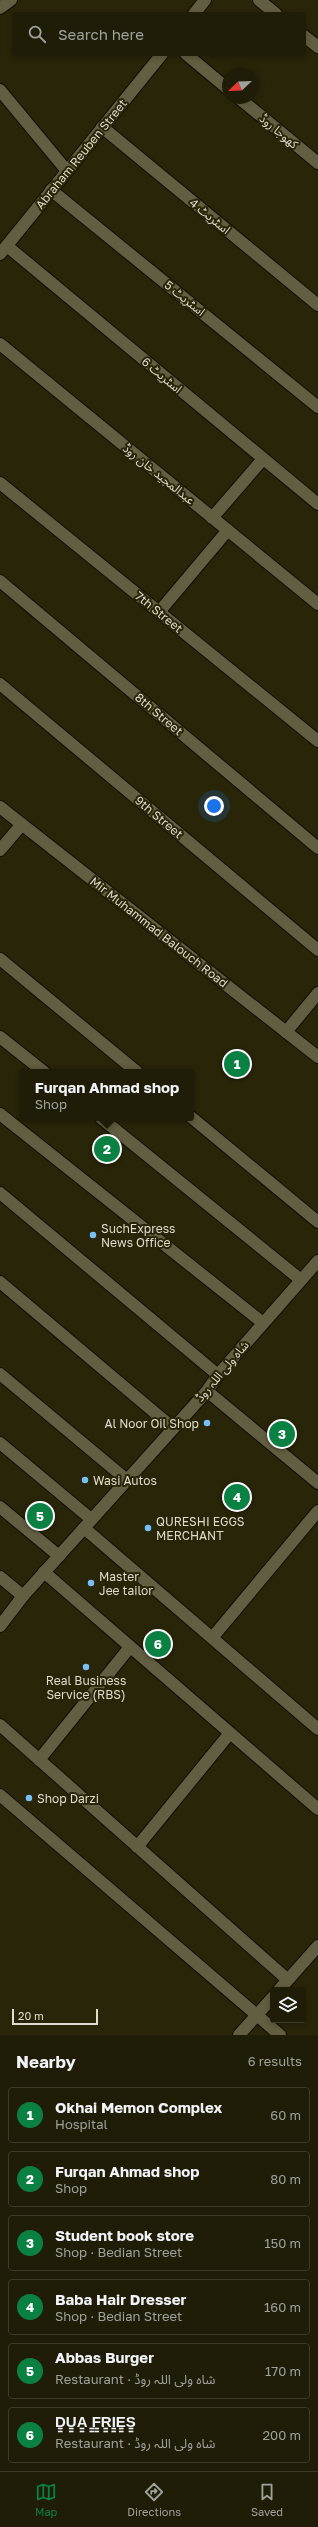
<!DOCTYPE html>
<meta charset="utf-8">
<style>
:root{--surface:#1f1c07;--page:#272511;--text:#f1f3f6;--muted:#a1a19b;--line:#3c3a28;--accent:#0b8043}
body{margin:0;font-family:"Golos Text","Noto Sans Arabic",sans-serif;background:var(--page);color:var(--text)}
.controls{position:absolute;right:12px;bottom:12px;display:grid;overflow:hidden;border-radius:4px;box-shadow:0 2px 6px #0003}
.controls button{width:36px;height:36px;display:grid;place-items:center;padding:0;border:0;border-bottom:1px solid var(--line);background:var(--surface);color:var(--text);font:20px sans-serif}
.compass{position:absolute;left:222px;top:68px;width:36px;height:36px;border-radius:50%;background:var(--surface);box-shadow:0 2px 6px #0003;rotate:247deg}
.scale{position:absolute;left:12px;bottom:10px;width:86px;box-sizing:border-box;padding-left:4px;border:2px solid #dedccc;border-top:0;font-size:11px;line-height:14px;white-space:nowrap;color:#dedccc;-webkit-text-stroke:3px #292509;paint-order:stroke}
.you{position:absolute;left:214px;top:806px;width:14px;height:14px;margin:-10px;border:3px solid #fff;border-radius:50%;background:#1a73e8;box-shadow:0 0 0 6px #1a73e833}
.badge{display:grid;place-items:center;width:26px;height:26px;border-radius:50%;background:var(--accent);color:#fff;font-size:13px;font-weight:700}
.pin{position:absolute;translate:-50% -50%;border:2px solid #fff;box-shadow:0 1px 4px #0006}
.popup{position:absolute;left:20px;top:1069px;width:174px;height:52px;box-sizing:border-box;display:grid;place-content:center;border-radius:4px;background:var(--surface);filter:drop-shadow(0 1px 3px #0005);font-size:13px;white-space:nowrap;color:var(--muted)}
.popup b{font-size:15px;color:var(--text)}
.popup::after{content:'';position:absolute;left:50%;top:100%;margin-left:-8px;border:8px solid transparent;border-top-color:var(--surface)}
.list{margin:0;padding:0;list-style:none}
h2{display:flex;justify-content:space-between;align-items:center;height:52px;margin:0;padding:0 16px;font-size:17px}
h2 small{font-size:13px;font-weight:400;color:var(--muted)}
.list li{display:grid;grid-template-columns:26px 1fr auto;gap:12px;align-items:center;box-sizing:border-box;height:56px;margin:0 8px 8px;padding:0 8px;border:1px solid var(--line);border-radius:4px}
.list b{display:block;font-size:15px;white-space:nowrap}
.list p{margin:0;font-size:13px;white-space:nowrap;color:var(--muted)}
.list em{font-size:13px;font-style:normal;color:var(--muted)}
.icon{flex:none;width:22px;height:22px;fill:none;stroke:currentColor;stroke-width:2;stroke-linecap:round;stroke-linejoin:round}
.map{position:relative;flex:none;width:318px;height:2035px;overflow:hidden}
.search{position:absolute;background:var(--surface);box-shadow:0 2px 6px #0003;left:12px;right:12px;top:12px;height:44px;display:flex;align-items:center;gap:10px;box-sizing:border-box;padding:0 14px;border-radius:4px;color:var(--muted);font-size:15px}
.sheet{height:436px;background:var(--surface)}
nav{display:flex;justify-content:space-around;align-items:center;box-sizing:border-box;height:56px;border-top:1px solid var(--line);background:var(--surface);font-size:11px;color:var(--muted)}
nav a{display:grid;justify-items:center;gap:2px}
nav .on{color:var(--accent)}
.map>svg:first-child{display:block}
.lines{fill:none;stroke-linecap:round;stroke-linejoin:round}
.lane-casing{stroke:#120e00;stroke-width:14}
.street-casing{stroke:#120e00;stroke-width:14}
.secondary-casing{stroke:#120e00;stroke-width:14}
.lane{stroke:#625e41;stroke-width:12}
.street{stroke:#625e41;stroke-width:12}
.secondary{stroke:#625e41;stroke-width:12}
.poi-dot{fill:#78bff8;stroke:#292509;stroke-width:1.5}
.labels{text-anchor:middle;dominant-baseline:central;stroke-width:4;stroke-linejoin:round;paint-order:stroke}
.street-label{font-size:12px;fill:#dedccc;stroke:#292509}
.poi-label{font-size:12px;fill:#dedccc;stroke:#292509;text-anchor:start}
</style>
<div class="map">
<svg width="318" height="2035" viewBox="0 0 318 2035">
<rect width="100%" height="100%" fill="#292509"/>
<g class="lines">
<g class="lane-casing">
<path id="lane" d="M0,959l137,113
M0,1037l44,35
M0,1114l263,209
M191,1117l127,105
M101,1118l200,162
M0,1193l218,182
M0,1282l173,146
M0,1374l127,106
M0,1443l91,76
M0,1507l59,49
M0,1577l23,19"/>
</g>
<g class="street-casing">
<path id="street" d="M259,0l17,14
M0,8l11,-8
M304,36l14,11
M186,54l42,35
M0,90l67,81
M239,98l79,65
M102,127l216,178
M51,190l267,217
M7,246l311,258
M0,344l318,260
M0,483l318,258
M212,518l51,-59
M0,581l318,267
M159,612l69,-82
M0,684l318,266
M286,1032l32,-39
M207,1391l111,92
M84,1528l234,201
M44,1572l274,237
M212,1638l106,-127
M0,1725l288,255
M39,1760l91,-113
M0,1795l280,240
M137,1847l93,-114
M279,1990l39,-44
M239,2035l34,-38"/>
</g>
<g class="secondary-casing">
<path id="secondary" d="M194,14l11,-14
M0,254l162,-200
M0,807l318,250
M0,850l22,-26
M0,1626l23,-30 184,-205 11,-16 100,-114"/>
</g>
<use href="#lane" class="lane"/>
<use href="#street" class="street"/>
<use href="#secondary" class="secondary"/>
</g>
<g class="poi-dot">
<circle cx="93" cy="1235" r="4"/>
<circle cx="207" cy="1423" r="4"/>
<circle cx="85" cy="1480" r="4"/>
<circle cx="148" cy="1528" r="4"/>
<circle cx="91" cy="1583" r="4"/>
<circle cx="86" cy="1667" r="4"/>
<circle cx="29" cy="1798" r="4"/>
</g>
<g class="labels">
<g class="street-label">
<text transform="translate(279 131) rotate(40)">کھوجا روڈ</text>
<text transform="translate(81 154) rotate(-51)">Abraham Reuben Street</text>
<text transform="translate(210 216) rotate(39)">اسٹریٹ 4</text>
<text transform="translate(185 298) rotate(39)">اسٹریٹ 5</text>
<text transform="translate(162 375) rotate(40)">اسٹریٹ 6</text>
<text transform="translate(159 474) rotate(39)">عبدالمجید خان روڈ</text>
<text transform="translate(159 612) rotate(39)">7th Street</text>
<text transform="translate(159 714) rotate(40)">8th Street</text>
<text transform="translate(159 817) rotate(40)">9th Street</text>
<text transform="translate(159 932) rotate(38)">Mir Muhammad Balouch Road</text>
<text transform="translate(222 1371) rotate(-50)">شاہ ولی اللہ روڈ</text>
</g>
<g class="poi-label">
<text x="101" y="1228">SuchExpress<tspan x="101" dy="14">News Office</tspan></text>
<text x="199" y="1423" text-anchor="end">Al Noor Oil Shop</text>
<text x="93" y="1480">Wasi Autos</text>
<text x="156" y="1521">QURESHI EGGS<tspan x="156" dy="14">MERCHANT</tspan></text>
<text x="99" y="1576">Master<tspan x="99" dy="14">Jee tailor</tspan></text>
<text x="86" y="1680" text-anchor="middle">Real Business<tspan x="86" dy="14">Service (RBS)</tspan></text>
<text x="37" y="1798">Shop Darzi</text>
</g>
</g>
</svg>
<div class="controls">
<button><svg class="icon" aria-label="layers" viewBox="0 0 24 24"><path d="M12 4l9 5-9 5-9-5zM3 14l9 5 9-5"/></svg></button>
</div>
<svg class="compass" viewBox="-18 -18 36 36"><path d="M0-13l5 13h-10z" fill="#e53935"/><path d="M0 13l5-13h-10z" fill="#a1a19b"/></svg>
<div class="scale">20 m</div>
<div class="you"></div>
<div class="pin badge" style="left:237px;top:1064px">1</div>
<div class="pin badge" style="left:107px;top:1149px">2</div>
<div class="popup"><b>Furqan Ahmad shop</b>Shop</div>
<div class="pin badge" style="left:282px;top:1434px">3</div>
<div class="pin badge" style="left:237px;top:1497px">4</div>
<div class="pin badge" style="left:40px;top:1516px">5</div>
<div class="pin badge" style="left:158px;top:1644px">6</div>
<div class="search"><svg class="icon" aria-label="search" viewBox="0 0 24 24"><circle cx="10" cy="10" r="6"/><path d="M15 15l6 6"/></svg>Search here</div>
</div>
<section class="sheet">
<h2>Nearby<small>6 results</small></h2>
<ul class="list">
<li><span class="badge">1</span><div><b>Okhai Memon Complex</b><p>Hospital</p></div><em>60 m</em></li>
<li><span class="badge">2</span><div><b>Furqan Ahmad shop</b><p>Shop</p></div><em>80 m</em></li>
<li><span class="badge">3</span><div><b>Student book store</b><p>Shop · Bedian Street</p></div><em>150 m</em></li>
<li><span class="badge">4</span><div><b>Baba Hair Dresser</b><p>Shop · Bedian Street</p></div><em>160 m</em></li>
<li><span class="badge">5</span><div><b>Abbas Burger</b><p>Restaurant · شاہ ولی اللہ روڈ</p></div><em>170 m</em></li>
<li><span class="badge">6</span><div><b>D̳U̳A̳ ̳F̳R̳I̳E̳S̳</b><p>Restaurant · شاہ ولی اللہ روڈ</p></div><em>200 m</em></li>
</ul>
</section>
<nav>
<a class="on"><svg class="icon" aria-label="map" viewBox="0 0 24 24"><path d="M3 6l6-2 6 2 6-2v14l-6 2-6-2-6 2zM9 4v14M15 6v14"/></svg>Map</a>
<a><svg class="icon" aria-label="directions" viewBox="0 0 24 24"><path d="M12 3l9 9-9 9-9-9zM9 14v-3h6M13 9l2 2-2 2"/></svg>Directions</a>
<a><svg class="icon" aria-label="saved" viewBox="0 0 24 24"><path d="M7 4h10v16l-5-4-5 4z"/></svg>Saved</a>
</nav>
